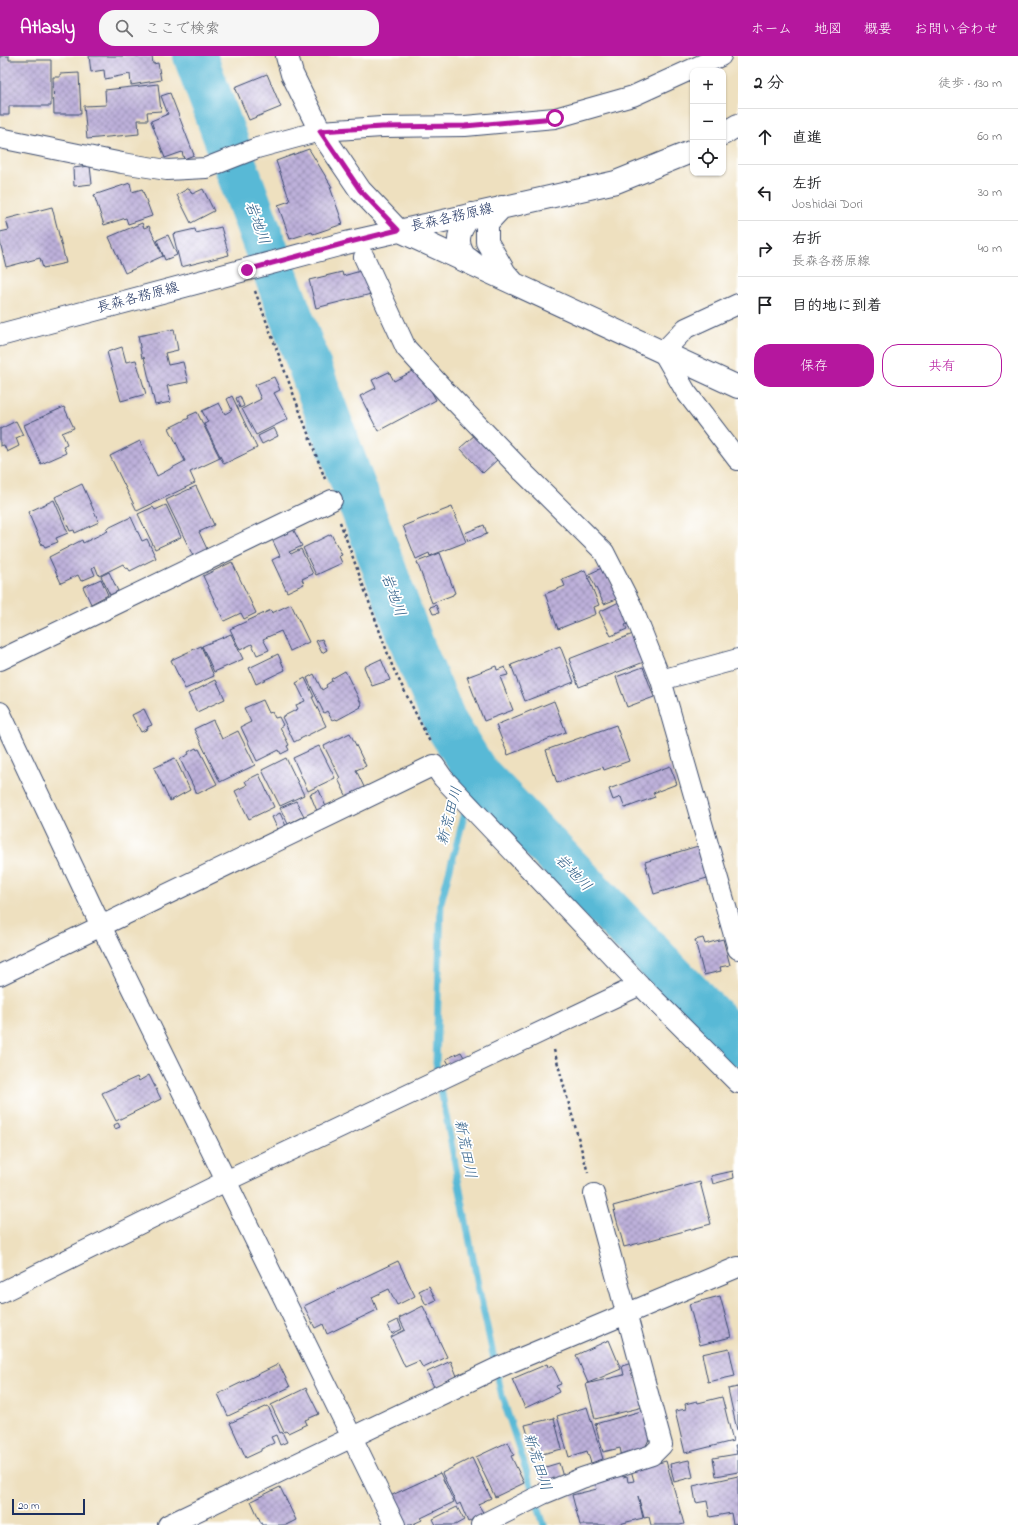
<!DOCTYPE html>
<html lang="ja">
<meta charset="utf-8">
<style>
:root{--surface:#fff;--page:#f6f6f6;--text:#202124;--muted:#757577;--line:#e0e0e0;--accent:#b5179e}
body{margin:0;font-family:"Indie Flower","Klee One",sans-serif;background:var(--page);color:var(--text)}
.controls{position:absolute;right:12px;top:12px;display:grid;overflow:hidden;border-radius:8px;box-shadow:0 1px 3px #0004}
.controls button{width:36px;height:36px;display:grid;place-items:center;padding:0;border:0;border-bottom:1px solid var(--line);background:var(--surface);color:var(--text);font:20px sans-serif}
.scale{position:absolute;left:12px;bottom:10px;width:73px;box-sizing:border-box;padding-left:4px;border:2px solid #1b2f5e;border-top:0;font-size:11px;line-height:14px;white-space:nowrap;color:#1b2f5e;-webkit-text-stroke:3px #fff;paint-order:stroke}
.stop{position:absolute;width:12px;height:12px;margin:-9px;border:3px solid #b5179e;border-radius:50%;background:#fff}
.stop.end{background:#b5179e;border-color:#fff;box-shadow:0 1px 4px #0008}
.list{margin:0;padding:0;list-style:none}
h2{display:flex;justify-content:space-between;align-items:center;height:52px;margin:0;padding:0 16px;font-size:17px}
h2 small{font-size:13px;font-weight:400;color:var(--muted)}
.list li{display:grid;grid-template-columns:26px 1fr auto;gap:12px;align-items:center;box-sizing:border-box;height:56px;padding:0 16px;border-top:1px solid var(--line)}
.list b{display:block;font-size:15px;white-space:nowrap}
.list p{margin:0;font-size:13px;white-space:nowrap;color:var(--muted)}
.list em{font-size:13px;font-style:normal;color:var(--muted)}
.actions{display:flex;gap:8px;padding:12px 16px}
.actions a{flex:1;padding:9px 0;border:1px solid var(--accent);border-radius:16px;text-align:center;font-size:14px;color:var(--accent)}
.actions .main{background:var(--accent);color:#fff}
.icon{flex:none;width:22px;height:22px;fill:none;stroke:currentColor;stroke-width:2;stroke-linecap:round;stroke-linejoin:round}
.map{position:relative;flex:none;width:738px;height:1469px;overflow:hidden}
header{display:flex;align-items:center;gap:24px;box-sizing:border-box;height:56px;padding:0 20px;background:var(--accent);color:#fff}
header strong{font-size:19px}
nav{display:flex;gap:22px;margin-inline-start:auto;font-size:14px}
.search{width:280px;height:36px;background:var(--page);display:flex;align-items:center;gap:10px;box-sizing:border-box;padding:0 14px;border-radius:16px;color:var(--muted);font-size:15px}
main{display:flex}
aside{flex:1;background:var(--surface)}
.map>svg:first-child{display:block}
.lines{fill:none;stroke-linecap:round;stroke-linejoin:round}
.stream{stroke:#58b9d6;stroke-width:7}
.river{stroke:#58b9d6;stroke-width:44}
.building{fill:url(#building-cross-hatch)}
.street-casing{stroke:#3b4a6d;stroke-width:22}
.secondary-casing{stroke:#3b4a6d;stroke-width:24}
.path{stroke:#3b4a6d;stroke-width:2.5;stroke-dasharray:3 3;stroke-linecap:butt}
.street{stroke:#fff;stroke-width:20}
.secondary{stroke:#fff;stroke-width:22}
.route{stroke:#b5179e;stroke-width:5}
.labels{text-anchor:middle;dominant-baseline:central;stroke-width:3.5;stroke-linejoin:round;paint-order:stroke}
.street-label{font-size:14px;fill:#1b2f5e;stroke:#fff}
.water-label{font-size:15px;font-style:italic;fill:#305f88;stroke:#fff}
</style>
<header>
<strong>Atlasly</strong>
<div class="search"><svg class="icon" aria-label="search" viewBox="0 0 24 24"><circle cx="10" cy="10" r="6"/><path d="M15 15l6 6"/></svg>ここで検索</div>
<nav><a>ホーム</a><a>地図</a><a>概要</a><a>お問い合わせ</a></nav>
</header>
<main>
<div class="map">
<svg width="738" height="1469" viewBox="0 0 738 1469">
<defs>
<pattern id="building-cross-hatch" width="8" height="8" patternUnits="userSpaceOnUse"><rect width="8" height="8" fill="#bdb0da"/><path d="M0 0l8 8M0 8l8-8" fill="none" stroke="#9990b4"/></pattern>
</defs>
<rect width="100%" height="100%" fill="#fff"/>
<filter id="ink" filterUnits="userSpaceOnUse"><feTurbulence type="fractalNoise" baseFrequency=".025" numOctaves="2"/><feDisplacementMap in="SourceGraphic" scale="8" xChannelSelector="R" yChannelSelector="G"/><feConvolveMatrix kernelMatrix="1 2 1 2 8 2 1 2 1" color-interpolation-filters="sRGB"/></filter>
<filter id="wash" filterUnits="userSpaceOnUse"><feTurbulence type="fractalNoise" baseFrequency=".012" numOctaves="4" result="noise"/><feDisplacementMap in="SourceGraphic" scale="16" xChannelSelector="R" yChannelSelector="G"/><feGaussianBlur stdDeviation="0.9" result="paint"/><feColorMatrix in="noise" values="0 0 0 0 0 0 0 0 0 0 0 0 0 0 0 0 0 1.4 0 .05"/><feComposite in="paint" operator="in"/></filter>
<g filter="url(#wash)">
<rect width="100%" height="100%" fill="#eee0bf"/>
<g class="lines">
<path class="stream" d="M476,716l-35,130 -5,161 42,222 24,111 42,129"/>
<path class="river" d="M195,0l220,596 31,72 30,48 262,272"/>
</g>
<g id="blocks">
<path class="building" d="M0,0h9v4h42v46h-42v9h-9z
M89,0h63l1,8 5,-1 3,17 -30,5 -1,-11 -25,5 -1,-9 -13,2z
M79,17l2,41h-27l-1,-37h7v-3z
M267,18l14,33 -32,13 -14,-33z
M158,28l3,27 -14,1 1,8h-10l1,14 -52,5 -3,-33 22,-1 -1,-15z
M170,37l24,62 -10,4 -2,-7 -17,6 -14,-37 17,-7 -7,-18z
M309,93l23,38h-2l13,37 -30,10 -1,-2 -22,7 -12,-34 12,-4 -14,-40z
M90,110l2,18 -18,2 -1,-18z
M130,127l2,9 10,-3 10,27 -24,8 -2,-6 -22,7 -10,-30z
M189,132l3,6 11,-5 11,22 -23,12 -14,-28z
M52,151l14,56 -23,5 -3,-10 -34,9 -6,-25v-10l9,-2 -3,-11z
M142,167l2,5 5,-2 14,30 -38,17 -16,-36z
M221,171l8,28 -48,12 -8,-33 22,-5 1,4z
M168,179l9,20 -12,5 -8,-20z
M364,214l7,24 -55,14 -7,-28 33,-8 1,4z
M174,273l4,21 -13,3 3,12 15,-3 5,20 -21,4 4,16 -16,3 -11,-48 -2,1 -4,-22z
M122,291l4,15 10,-2 10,34 -25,7 -14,-49z
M419,312l17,32 -58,31 -18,-35 16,-8 -4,-8 17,-8 5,9z
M274,321l6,13 -6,3 14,26 -32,16 -14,-26 19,-10 -6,-14z
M232,340l25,52 -33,16 -20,-40 4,-2 -6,-11 17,-8 6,11 7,-4 -5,-11z
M240,340l4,10 -4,2 -4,-10z
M64,351l10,21 -12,5 5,11 -4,2 3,7 -25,11 -17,-39z
M197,356l23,46 -30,14 5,11 -58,28 -27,-55 30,-15 17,35 28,-15 -16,-33 20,-10 -1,-2z
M16,365l7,14 -7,3 3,8 -12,6 -3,-7 -4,1v-17z
M274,372l4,8 -16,8 -4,-8z
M476,378l22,25 -15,14 -23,-25z
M82,428l17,38 -24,11 -1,-3 -4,1 -15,-34z
M196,430l18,39 -15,7 8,17 -14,7 -27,-56z
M54,444l14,33 -12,5 2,4 -13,5 -2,-3 -1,1 -14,-33z
M166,449l15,32 -26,12 -17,-35 15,-7 2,3z
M452,451l14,35 -36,14 -1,-3 -13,6 -13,-33z
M131,461l11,24 5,-2 9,19 -26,13 -2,-3 -2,1 -3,-5 -24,12 -4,-10 -3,2 3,7 -14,6 -3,-6 -17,8 -12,-26 33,-17 1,3 25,-12 -2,-2z
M484,469l3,9 -19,7 -3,-8z
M293,473l9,17 -13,6 2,2 10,-5 12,25 -11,5 2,5 -17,8 -15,-32 8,-4 -8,-17z
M331,478l11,21 -3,1 3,7 -26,12 -13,-27z
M440,497l15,40 -2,1v1l-21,8 -15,-41z
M232,506l24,51 -12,6 -3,-6 -17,8 -21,-45z
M604,511l15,31 -15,6 -15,-30z
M585,514l14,35 -5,2 2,7 -38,15 -13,-35 20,-8 -3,-7z
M109,516l9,19 -8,4 -9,-19z
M101,523l7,16 -17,9 -8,-17z
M621,545l10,21 -6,3 2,4 -16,7 -12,-24z
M291,548l18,38 -19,9 -9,-20 -18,8 6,11 -12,5 -5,-11 -12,6 -10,-21 41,-19 1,3z
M436,549l3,8 -6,1 -3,-7z
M231,578l12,25 -29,13 -12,-26z
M633,578l11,28 -65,25 -10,-28z
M322,583l5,11 -5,3 -6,-12z
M201,590l13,30 -29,13 -14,-29z
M560,590l14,36 -49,19 -14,-36z
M278,598l7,16 -29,14 -7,-16z
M381,603l9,21 -18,6 -8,-19z
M496,610l1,4 8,-3 3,8 -8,2 13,33 -29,11 -17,-44z
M643,611l11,30 -27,10 -11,-30z
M345,615l17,34 -2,1 1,1 -24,13 -1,-1 -4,1 -5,-9 -3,2 -17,-35 7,-4 8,16 5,-3 -1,-2 6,-4 -1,-2z
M305,622l9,19h-2l14,29 -32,16 -12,-25 16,-8 -2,-4 9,-4 -9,-18z
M216,624l9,19 -28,13 -9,-18z
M263,644l6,13 3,-1 3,6 4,-1 4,8 -3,2 9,18 -2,1 2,4 -8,4 -2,-4 -22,11 -16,-34 10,-5 -7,-14z
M554,645l12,31 -58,23 -12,-30z
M144,653l8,16 -5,2 1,2 -7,3 -9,-17z
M213,664l9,19 16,-8 17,34 -35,17 -26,-53z
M616,669l13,36 -25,9 -1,-3 -46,16 -11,-33z
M350,677l16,33 -10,4 9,19 -18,8 -9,-18 2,-1 -16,-32z
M319,690l16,32 -27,13 -15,-33z
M196,692l1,2 2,-1 18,35 -20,10 -17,-35 9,-5 -1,-2z
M175,702l15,32 -20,11 -16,-33z
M286,702l18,37 -24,11 -18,-36z
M670,710l7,18 -24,9 2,4 -30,11 -4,-11 -8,3 -4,-11z
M259,718l15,33 -25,12 -14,-28 12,-6 -2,-4z
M319,734l7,17 -9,4 -7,-17z
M296,745l8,15 -16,8 -8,-16z
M280,757l6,13 -8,4 -6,-13z
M698,790l9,32 -53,16 -9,-32z
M703,882l2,6 18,-5 7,26 -10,2 1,4 -17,4 -9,-35z
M461,996l4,7 -15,7 -4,-7z
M149,1019l12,24 -45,22 -14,-28 35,-16 2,4z
M118,1067l2,4 -5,2 -1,-4z
M733,1115l1,7 -21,6 -2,-8z
M700,1126l11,42 -87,23 -11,-41z
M398,1205l17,35 -18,9 -8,-16 -17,8 5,13 -50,24 -4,-10 -8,4 -11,-22z
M429,1230l7,14 -10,5 -7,-14z
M720,1240l11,41 -31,8 -11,-41z
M423,1250l24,51 -24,11 -4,-7 -14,6 -14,-30 14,-7 -6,-12z
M398,1264l4,9 -10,5 -4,-9z
M609,1284l12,29 -33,14 -12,-28z
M729,1292l6,28 -27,6 -6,-28z
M451,1305l6,15 -23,11 -7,-15z
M632,1307l11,44 -48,12 -9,-35 38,-9 -2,-9z
M279,1308l11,23 -62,29 -10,-22z
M547,1308l1,3 4,-2 9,19 -5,2 3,6 -34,16 -13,-29z
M738,1331v43h-1l-9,-41z
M306,1332l13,26 -14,6 2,4 -19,9 -2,-2 -2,1 -13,-27z
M722,1341l11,44 -48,12 -10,-42 11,-2 -1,-5 12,-3 1,2z
M268,1350l12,27 2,-1 5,10 -7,3 -4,-10 -5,2 3,6 -13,6v2l-15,7 -16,-35z
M587,1351l16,52 -12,4 -4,-12 -18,6 -12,-41z
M645,1354l6,25 -7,15 -22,7 -2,-9 -17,4 -8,-28z
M554,1362l8,31 -28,7 -9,-31z
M508,1386l6,13 -3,1 13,27 -29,14 -19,-40z
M735,1389h3v27l-22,4 -3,-18 24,-4z
M472,1402l19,40 -13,6 6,10 -16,8 -8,-19 -3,2 -15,-32z
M689,1404l4,17 -19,5 -4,-18z
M666,1405l18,63 -4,1h-29l-2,-8 -5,1 -6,-22 5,22 -28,7h-35l-8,-30 25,-6 -2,-7 27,-7 1,2 4,-1 1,6 6,-1 -3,-11z
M559,1407l4,14 -20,6 -4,-14z
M440,1417l14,29 -33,16 1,2 -11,5h-7l-14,-29z
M738,1420v47l-5,1 -2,-11 -21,4 -3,-16 -11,2 -3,-17z
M280,1431l16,33 -10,5h-24l-11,-24z
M457,1451l7,13 -9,5h-19l-3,-6z"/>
</g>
</g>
<g filter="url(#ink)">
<use href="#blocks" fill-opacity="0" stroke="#3b4a6d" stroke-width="1"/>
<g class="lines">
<g class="street-casing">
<path id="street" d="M0,82l122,25 45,7 39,-2 51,-20 63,-17 62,-4 83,-1 90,-8 78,-22 88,-40
M364,201l42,91 40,44 77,80 81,80 28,55 29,73 77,269
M738,248l-52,24 -23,24 23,40 52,68
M0,604l332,-160
M661,624l77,-21
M0,656l101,214 294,599
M0,919l434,-210 9,13 197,207 98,98
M0,1237l226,-112 414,-196
M168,1469l329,-157 241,-101
M481,1469l62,-31 39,-16 70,-23 10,-10 -68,-251"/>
</g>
<g class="secondary-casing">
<path id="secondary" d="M287,0l5,18 28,57 40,59 38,40 340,157
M723,78l15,-9
M502,151l-15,16v19l18,31 8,9
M472,158c-9,11 -18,23 -10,38 2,5 10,9 14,13
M0,279l346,-92 270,-61 77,-31"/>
</g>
<path class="path" d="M255,235l70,188
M340,466l53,146 37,74
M554,994l34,123"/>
<use href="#street" class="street"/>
<use href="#secondary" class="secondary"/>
</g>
</g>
<g class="lines" filter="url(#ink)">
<path class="route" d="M247,214l99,-27 52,-13 -38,-40 -40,-59 62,-4 83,-1 90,-8"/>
</g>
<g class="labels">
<g class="street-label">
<text transform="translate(452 162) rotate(-13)">長森各務原線</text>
<text transform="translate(138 242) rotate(-15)">長森各務原線</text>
</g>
<g class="water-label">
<text transform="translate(257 167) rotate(70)">岩地川</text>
<text transform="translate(393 539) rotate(70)">岩地川</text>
<text transform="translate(450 760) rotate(-75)">新荒田川</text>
<text transform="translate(573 817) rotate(46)">岩地川</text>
<text transform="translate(465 1093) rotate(79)">新荒田川</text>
<text transform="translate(537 1406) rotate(72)">新荒田川</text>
</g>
</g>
</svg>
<div class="controls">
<button>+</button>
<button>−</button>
<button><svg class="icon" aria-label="locate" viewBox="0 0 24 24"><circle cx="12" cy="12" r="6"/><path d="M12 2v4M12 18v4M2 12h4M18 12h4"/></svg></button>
</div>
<div class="scale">20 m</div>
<div class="stop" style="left:555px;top:62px"></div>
<div class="stop end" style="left:247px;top:214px"></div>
</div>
<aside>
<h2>2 分<small>徒歩 · 130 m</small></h2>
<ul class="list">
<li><svg class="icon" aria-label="ahead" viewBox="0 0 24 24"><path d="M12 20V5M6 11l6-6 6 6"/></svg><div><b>直進</b></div><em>60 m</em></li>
<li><svg class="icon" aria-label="left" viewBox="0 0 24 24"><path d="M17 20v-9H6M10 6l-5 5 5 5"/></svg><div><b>左折</b><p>Joshidai Dori</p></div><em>30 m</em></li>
<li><svg class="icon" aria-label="right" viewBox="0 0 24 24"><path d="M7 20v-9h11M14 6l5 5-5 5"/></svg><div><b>右折</b><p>長森各務原線</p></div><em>40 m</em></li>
<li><svg class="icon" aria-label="arrive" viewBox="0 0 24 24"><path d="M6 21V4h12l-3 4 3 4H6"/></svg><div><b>目的地に到着</b></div></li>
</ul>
<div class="actions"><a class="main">保存</a><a>共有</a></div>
</aside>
</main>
